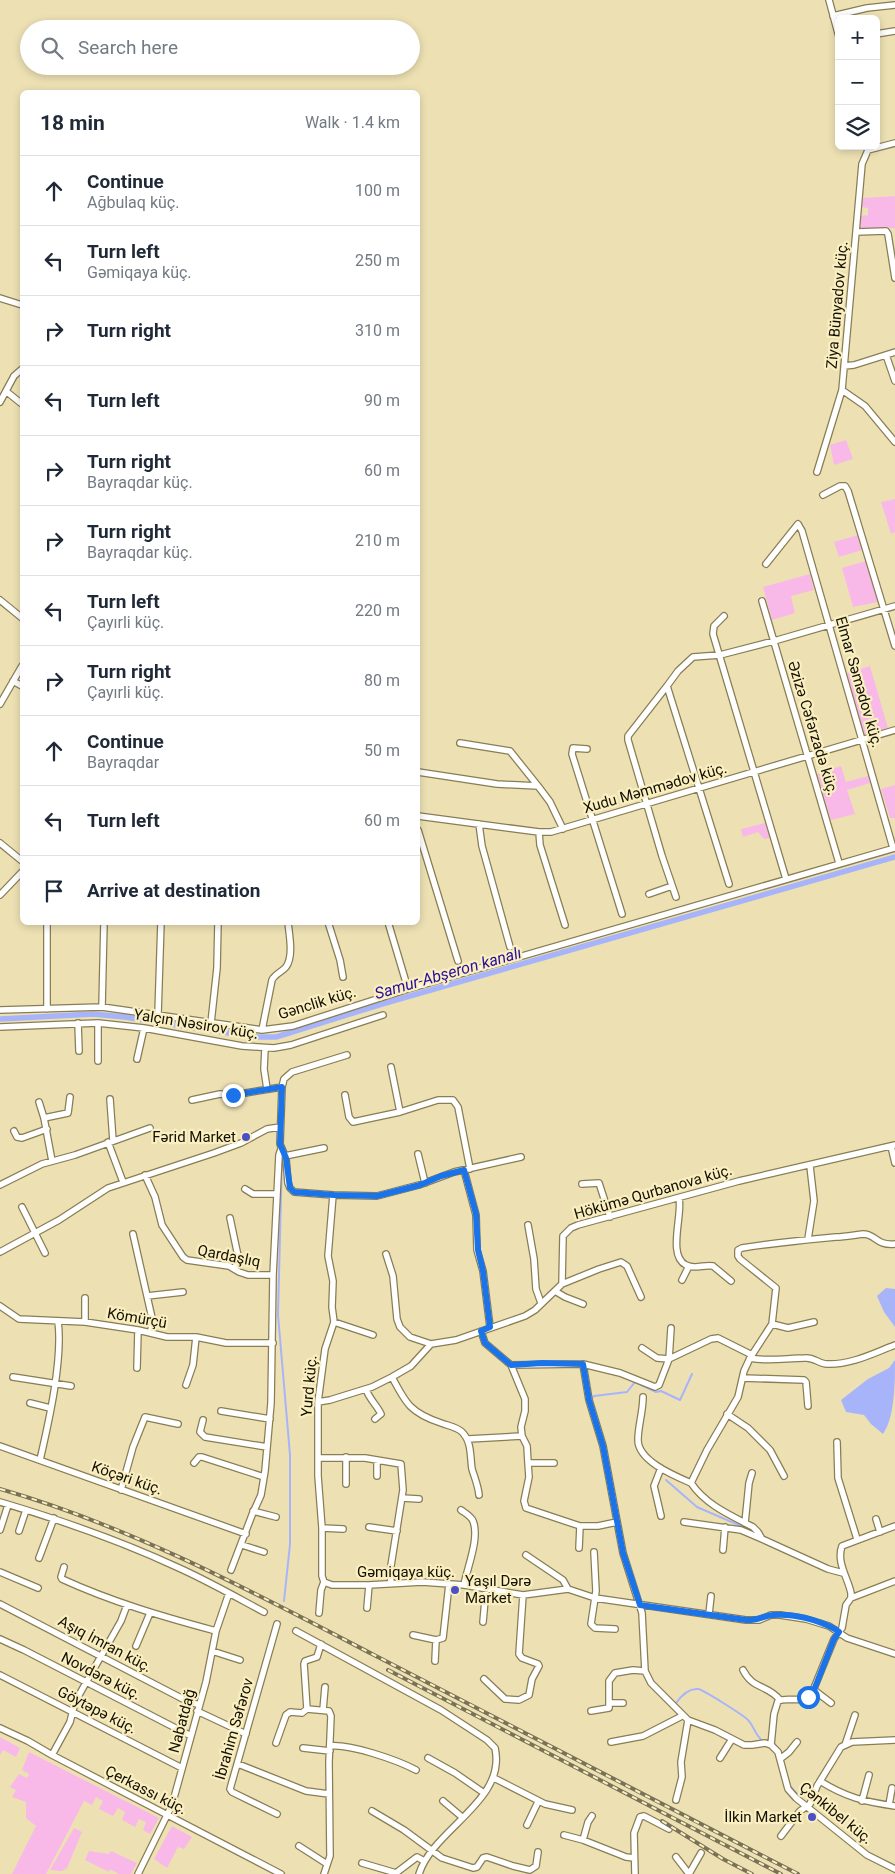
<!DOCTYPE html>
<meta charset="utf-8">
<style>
:root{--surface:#fff;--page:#f2f2f3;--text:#1f2937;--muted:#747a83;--line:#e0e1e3}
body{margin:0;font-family:Roboto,sans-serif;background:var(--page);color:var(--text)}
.controls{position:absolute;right:15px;top:15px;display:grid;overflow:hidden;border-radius:8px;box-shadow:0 2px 8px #0003}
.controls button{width:45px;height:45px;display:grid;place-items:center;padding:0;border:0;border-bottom:1px solid var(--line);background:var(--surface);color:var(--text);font:25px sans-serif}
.stop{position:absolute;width:15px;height:15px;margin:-11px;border:4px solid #1a73e8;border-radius:50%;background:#fff}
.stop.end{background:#1a73e8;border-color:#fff;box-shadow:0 1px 5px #0008}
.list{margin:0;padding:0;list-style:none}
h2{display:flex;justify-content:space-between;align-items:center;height:65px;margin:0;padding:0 20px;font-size:21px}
h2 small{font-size:16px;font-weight:400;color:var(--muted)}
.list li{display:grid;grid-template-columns:32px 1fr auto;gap:15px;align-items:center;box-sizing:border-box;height:70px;padding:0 20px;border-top:1px solid var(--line)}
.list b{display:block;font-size:19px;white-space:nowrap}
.list p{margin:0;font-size:16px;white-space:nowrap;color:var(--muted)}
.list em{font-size:16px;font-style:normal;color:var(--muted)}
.icon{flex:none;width:28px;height:28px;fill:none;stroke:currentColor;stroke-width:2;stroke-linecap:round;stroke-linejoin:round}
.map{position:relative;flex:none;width:895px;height:1874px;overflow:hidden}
.search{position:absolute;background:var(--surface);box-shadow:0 2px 8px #0003;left:20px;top:20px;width:400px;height:55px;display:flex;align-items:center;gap:12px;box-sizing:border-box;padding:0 18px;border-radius:28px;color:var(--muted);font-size:19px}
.panel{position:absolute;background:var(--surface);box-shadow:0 2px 8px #0003;left:20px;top:90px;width:400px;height:835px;border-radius:8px}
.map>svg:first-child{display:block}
.green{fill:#f8b9e8}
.water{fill:#a8b4fa}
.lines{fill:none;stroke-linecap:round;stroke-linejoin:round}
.stream{stroke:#a8b4fa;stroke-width:2}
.canal{stroke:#a8b4fa;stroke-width:5.5}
.minor-casing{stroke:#887d53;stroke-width:8}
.minor{stroke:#fff;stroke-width:5.5}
.rail-casing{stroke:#7a7256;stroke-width:4}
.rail{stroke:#faefc1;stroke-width:2;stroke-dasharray:5.5;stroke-linecap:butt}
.route{stroke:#1a73e8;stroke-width:6}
.poi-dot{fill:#4b50c6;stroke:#faefc1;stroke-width:2}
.labels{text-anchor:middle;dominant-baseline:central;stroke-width:4.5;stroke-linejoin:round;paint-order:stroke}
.street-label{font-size:15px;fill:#141002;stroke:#faefc1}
.poi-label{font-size:15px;fill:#141002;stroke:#faefc1;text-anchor:end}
.water-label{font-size:16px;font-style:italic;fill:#280e9a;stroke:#faefc1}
</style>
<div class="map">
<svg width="895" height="1874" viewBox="0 0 895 1874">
<rect width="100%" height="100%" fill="#ede1b4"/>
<path class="green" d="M895,196v32l-34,1 -2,-1 1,-12 8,-1v-7l-7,-1 1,-9z
M846,440l7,19 -19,6 -4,-20z
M895,499v33l-4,2 -10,-32z
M858,535l4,15 -23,7 -5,-15z
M866,561l11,31 1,10 -25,5 -11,-39z
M810,574l4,16 -23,6 4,17 -23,7 -9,-33z
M870,666l18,62 -24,7 -17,-62z
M841,766l5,16 22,-6 2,7 -23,7 8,24 -24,6 -14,-46z
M895,785v33h-5l-9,-29z
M765,823l5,15 -6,1 -6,-7 -15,5 -2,-8z
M0,1737l20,11 -4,9 -13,-7 -3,5z
M29,1752l130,66 -9,16 -7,-4 3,-8 -7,-3 -4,8 -13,-7 3,-8 -7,-4 -5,8 -14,-7 4,-8 -7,-4 -4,8 -8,-4 -38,73h-34l24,-48 -10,-8v-16l-14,-5 4,-7 -6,-3 9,-13 8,4 2,-4 -7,-4z
M172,1826l20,11 -8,12 -6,-2 -11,21 -13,-9z
M74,1828l8,4 -15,36 -5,3 -12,-1z
M89,1851l20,3 2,-3 26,12 -6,11h-12l-9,-5 -1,3 -24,-12z"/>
<path class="water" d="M886,1288l9,1v38l-11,-15 -7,-16z
M895,1360c0,23 0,57 -12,74l-12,-10 -7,-9 -18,-3 -5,-12 27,-21 21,-11z"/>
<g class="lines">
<path class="stream" d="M282,1158l-4,157 12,140v89l-6,57
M591,1399l3,-3 33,-4 8,-10 21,10 5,-1 19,9 12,-26
M666,1480l31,27 53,23
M676,1703c5,-7 12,-15 22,-14 6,1 43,25 49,30 7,6 8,17 16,22
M774,1743l6,8
M789,1785l8,9"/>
<path class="canal" d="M0,1019l93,-5 32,3 129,20h22l106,-33 513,-147"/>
<g class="minor-casing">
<path id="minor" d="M829,0l10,37
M833,16l34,-8 28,-3
M876,34l19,-3
M868,150l-6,14 -20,226 23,16 30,36
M868,150l27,-7
M856,232l30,-1 2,3 7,44
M0,298l22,7
M886,355l9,26
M844,366l10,-1 41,-13
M7,392l15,12
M0,402l14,-26 8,-7
M817,472l25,-82
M823,495l17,-9h5l3,5 47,155
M766,564l32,-40 4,7 91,317
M0,600l22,18
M762,601l77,262
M724,616l-10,10 -1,8 73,245
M13,681l9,5
M667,686l-39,50v4l34,116 14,41
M0,704l22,-38
M460,743l50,8 28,35
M587,749l-14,-1 -1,6 50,160
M418,772l79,12 41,2 12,16 13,27
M418,816l121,16h12l344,-102
M479,824l3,22 28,101
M418,830l40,131
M539,832l1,13 25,80
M0,843l22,18
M729,884l-62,-198 11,-15 15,-14 27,-2 54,-14 121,-35
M649,894l23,-8
M0,895l22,-23
M47,922v87
M328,922l12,38 3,17
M388,922l20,67
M102,1007l2,-85
M0,1010l102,-3 160,23 31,-4 115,-37 487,-141
M158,1014l3,-92
M78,1023l1,28
M211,1023l6,-55 1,-46
M0,1027l98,-4 46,5 98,18 32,2 17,-3 92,-30
M262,1030l10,-50c3,-6 10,-8 14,-13 8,-11 3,-33 2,-45
M265,1048l-1,21 3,20
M347,1055l-55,17 -8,7 -2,8 -2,57 6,14 2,25 2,5 4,4 39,3 44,1 42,-11 35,-13 67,-15
M137,1059l7,-31
M98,1061v-38
M391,1067l9,45
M345,1095l4,22 4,5 47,-10 38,-12h15l5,7 12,62
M110,1099l3,42
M192,1100l28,-6 13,1 49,-8
M39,1102l5,16 8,43
M44,1118l24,-5 2,-16
M14,1131l3,6 5,1 25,-9
M108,1142l15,40
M891,1146l4,17
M418,1154l7,29
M285,1156l39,-8
M464,1170l12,45 1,35 6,21 7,56
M145,1175l10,22 7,28 21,32 4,3 42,6 10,6 9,3h25
M582,1184l17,-1 11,34
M0,1185l42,-21 33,-9 75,-27
M245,1189l8,5h24
M679,1198c4,16 -12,58 7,67 9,5 18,-1 27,1l18,15
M22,1207l23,46
M230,1218l8,38 -3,13
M528,1225l6,34 2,30 5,14
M133,1234l19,84 -1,15
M808,1239l6,-38 -4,-35
M0,1252l59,-32 49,-32 106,-35 27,-10 26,-14 13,-2
M386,1254l7,22 4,43 3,8 10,10 21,7
M682,1280l7,-14
M562,1284l37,-15 22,-7 6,4 14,31
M555,1291l10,6 18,7
M147,1296l36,-4
M0,1306l19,13 66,3 53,8 29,7h29l30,6h47
M85,1322v-24
M334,1322l39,13
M772,1324l16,4 26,-6
M481,1331l4,12 26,22 14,34v12l-4,16 1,9 5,10 1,17 1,14 -5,24 2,7 54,18h18l19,-4
M642,1348l15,10 12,1 42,-20 7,-1 34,17
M750,1358c19,4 37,0 55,0 9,-1 14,6 22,6 24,1 47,-11 68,-19
M669,1359l2,-31
M583,1364l6,36 14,46 20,107 19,60 3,58 6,12 37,37 27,10 29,15h8l13,-2 6,2 7,7 10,37 8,9 71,57 28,14
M511,1365l72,-1 37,9 35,14 4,-2 10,-26
M137,1368l1,-38
M13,1377l58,9
M392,1377c14,27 19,36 49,46 8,3 16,4 21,9 10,10 8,25 10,37 3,10 6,16 7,26
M743,1378l61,2 2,2 2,24
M186,1385l7,-20 3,-28
M366,1389c3,10 11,16 15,25l-6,5
M643,1397c0,15 -5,29 -5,43 0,21 37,36 53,43
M318,1402l12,-2 42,-13 20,-10 19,-11 20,-22 25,-4 69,-24 10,-6 27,-26 1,-48 8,-8 7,-3 161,-44 156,-36
M30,1403l20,5
M221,1411l49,8
M727,1414l21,14 22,22 14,26
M203,1420l-3,12 5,5 62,10
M468,1439l54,-3
M837,1442l1,36 19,61
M0,1446l246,88
M346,1457v27
M318,1458h47l36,6 2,26 -13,82 1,11
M40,1460c9,-39 23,-101 18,-139
M194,1463l5,-6h3l62,20
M528,1463h26
M377,1476v-15
M121,1490l12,-43 12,-30 33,7
M402,1498l17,1
M0,1502c61,18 121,39 179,66 29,13 57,29 85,44
M461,1510c4,3 10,6 12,11 7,17 -6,47 -9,64
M253,1511l23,6
M661,1516l-7,-30 7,-18
M876,1519l4,13
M684,1522l57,8 21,9
M745,1523l4,-40 3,-10
M369,1527l28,4
M322,1528l21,1
M0,1530l8,-25
M19,1531l7,-21
M242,1545l22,7
M579,1548l1,-22
M723,1550l2,-23
M594,1552l2,39 -5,33 4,4 20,1
M526,1555l37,25 5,9
M39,1558l15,-40
M64,1567l-3,10 1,2c50,23 102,38 154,52
M231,1570l21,-55 9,-20 4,-24 6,-68 2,-128 6,-120 2,-6
M0,1572l38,16
M843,1573l-15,-4 -66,-30 -4,-7 -5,-5c-23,-12 -47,-22 -62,-44l16,-33 31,-53 6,-26 6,-13 22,-34 4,-36 -36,-29 -2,-3v-6l4,-2c31,-5 62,-8 94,-11 9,0 18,-2 27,-3 13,0 13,12 32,10
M324,1582l8,3h37l53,-3 42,3 59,10 45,-6 27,9 151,22h13l12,-5h9l26,4 23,7 18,12 48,16
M324,1582l-2,-6v-48l-4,-52v-74l7,-53 9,-27 -2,-15 1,-26 -5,-25 5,-61
M851,1598l44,-17
M0,1604l183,95 16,6
M367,1608l2,-23
M319,1613l2,-23 3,-8
M709,1614l2,-18
M483,1622l3,-33
M296,1631l145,79 46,30 8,8c12,53 -62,81 -76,126
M413,1635l23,5 7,-2 6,-54
M0,1639l24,11 167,86
M321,1644l-4,13 -12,4 -1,3 3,45 22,2 2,5 -2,46 1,94 -6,18
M136,1646l14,-33
M212,1651l28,9
M435,1661l1,-21
M743,1670c10,20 24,14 37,30
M0,1675l182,93
M484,1679l21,20 14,1 10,-5 3,-16 7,-13 -1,-2 -16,-6 -3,-4 4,-59
M814,1690l17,13
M610,1703h13
M323,1710l2,-23
M197,1711l49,23
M591,1711l18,-3v-27l6,-8 18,-3 12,1
M0,1728l28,13 24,14 229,119
M611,1742l32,-6 39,-20
M276,1743l10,-28 4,-3 12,1 5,-4
M771,1745l3,-31 4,-13c11,-5 20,4 34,-8l22,-54 8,-11 4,-23 5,-7v-5c-3,-15 -15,-31 -9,-47l53,-20
M845,1745l10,-30
M330,1746c21,-2 67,14 86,24
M303,1748l27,3
M52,1755l18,-33 5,-20 46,-81 6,-16
M428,1758l27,15 29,20
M720,1758l12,-19
M780,1759l9,-7 8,-10
M238,1764l68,27 23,3
M494,1778l51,26 27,6
M820,1781c25,16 45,21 75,25
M676,1800l6,-23 -1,-15 7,-42
M443,1801l19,16
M862,1801l7,-26
M889,1805l3,-17
M372,1811l32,19 38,28 31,10 4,-1 6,-9 4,-1 26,9 17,4 6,-4 2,-14
M277,1814l-45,-22 -2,-3 47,-165
M527,1825l11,-23
M564,1835l19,5 43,17 8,1
M781,1836l19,-25 10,-7 7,-18 24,-39 11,-5 43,-2
M583,1840l5,-18 4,-6
M299,1846l28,18
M676,1857l13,17
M362,1863l34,10 21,-16 7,4
M138,1874l34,-69 34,-123 10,-51 13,-38
M635,1874l-1,-41 6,-16 4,-1 25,13
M689,1874l12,-21"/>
</g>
<use href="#minor" class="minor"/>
<g class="rail-casing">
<path id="rail" d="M0,1489c132,38 253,103 374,166 142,73 283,147 424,219
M388,1670l393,204
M662,1821l61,38 29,15"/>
</g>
<use href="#rail" class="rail"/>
</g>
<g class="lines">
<path class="route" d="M233,1095l49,-8 -2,57 6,14 4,30 4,4 40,3 43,1 43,-11 21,-9 23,-6 12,44 2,36 5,21 7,56 -9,4 4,12 26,22 31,-2 41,1 6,36 14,46 20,107 17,52 106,15c10,1 17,-4 27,-5 20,-2 45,5 62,14l4,3 -5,7 -20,51 -6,7"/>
</g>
<g class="poi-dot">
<circle cx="246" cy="1137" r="5"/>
<circle cx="455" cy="1590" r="5"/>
<circle cx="812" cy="1817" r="5"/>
</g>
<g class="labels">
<g class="street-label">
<text transform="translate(837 305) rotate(-85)">Ziya Bünyadov küç.</text>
<text transform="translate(859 682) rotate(74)">Elmar Səmədov küç.</text>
<text transform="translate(813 728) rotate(73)">Əzizə Cəfərzadə küç.</text>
<text transform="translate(655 788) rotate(-16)">Xudu Məmmədov küç.</text>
<text transform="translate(317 1003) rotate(-17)">Gənclik küç.</text>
<text transform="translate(196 1024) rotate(9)">Yalçın Nəsirov küç.</text>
<text transform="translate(653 1192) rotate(-16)">Hökümə Qurbanova küç.</text>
<text transform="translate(229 1256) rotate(11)">Qardaşlıq</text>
<text transform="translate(137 1318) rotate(10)">Kömürçü</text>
<text transform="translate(309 1386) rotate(-85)">Yurd küç.</text>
<text transform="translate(127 1478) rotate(19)">Köçəri küç.</text>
<text x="406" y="1572">Gəmiqaya küç.</text>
<text transform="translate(105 1644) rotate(28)">Aşıq İmran küç.</text>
<text transform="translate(101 1676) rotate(27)">Novdərə küç.</text>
<text transform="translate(97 1710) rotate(27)">Göytəpə küç.</text>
<text transform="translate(182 1721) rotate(-75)">Nabatdağ</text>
<text transform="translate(234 1729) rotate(-74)">İbrahim Səfərov</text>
<text transform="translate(146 1790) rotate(27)">Çerkassı küç.</text>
<text transform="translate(836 1813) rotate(39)">Çənkibel küç.</text>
</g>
<g class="poi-label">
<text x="236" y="1137">Fərid Market</text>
<text x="465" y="1581" text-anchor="start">Yaşıl Dərə<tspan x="465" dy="17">Market</tspan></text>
<text x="802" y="1817">İlkin Market</text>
</g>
<g class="water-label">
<text transform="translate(448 973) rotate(-16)">Samur-Abşeron kanalı</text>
</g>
</g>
</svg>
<div class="controls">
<button>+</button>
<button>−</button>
<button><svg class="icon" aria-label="layers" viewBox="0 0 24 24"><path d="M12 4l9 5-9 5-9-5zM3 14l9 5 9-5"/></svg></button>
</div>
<div class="stop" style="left:808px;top:1697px"></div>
<div class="stop end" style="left:233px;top:1095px"></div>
<div class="search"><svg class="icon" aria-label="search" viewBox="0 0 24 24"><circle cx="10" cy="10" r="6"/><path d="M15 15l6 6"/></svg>Search here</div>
<section class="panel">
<h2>18 min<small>Walk · 1.4 km</small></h2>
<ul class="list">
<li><svg class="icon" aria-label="ahead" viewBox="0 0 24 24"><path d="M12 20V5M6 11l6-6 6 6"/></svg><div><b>Continue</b><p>Ağbulaq küç.</p></div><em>100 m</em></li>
<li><svg class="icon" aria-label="left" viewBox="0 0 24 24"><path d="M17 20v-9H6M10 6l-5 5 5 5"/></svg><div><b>Turn left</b><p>Gəmiqaya küç.</p></div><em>250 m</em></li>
<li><svg class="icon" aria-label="right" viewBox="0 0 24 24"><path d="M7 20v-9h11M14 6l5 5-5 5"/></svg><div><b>Turn right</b></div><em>310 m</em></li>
<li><svg class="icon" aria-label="left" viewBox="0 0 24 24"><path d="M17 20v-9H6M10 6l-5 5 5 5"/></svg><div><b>Turn left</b></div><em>90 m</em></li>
<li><svg class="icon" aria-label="right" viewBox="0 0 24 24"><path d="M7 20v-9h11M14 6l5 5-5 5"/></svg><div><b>Turn right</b><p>Bayraqdar küç.</p></div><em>60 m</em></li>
<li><svg class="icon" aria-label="right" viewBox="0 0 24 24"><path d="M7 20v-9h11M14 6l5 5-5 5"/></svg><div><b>Turn right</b><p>Bayraqdar küç.</p></div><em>210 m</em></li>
<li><svg class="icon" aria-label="left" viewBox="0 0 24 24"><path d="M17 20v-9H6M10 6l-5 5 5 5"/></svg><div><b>Turn left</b><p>Çayırli küç.</p></div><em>220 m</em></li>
<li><svg class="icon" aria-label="right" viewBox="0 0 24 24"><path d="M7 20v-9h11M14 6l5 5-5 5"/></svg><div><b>Turn right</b><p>Çayırli küç.</p></div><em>80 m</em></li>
<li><svg class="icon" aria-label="ahead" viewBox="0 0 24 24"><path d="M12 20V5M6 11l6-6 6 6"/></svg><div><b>Continue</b><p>Bayraqdar</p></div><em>50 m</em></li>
<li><svg class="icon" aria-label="left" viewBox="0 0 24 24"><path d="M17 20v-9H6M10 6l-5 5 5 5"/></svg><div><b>Turn left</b></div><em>60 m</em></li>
<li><svg class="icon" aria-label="arrive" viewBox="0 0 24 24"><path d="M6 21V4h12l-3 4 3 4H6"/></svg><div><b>Arrive at destination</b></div></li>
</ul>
</section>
</div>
